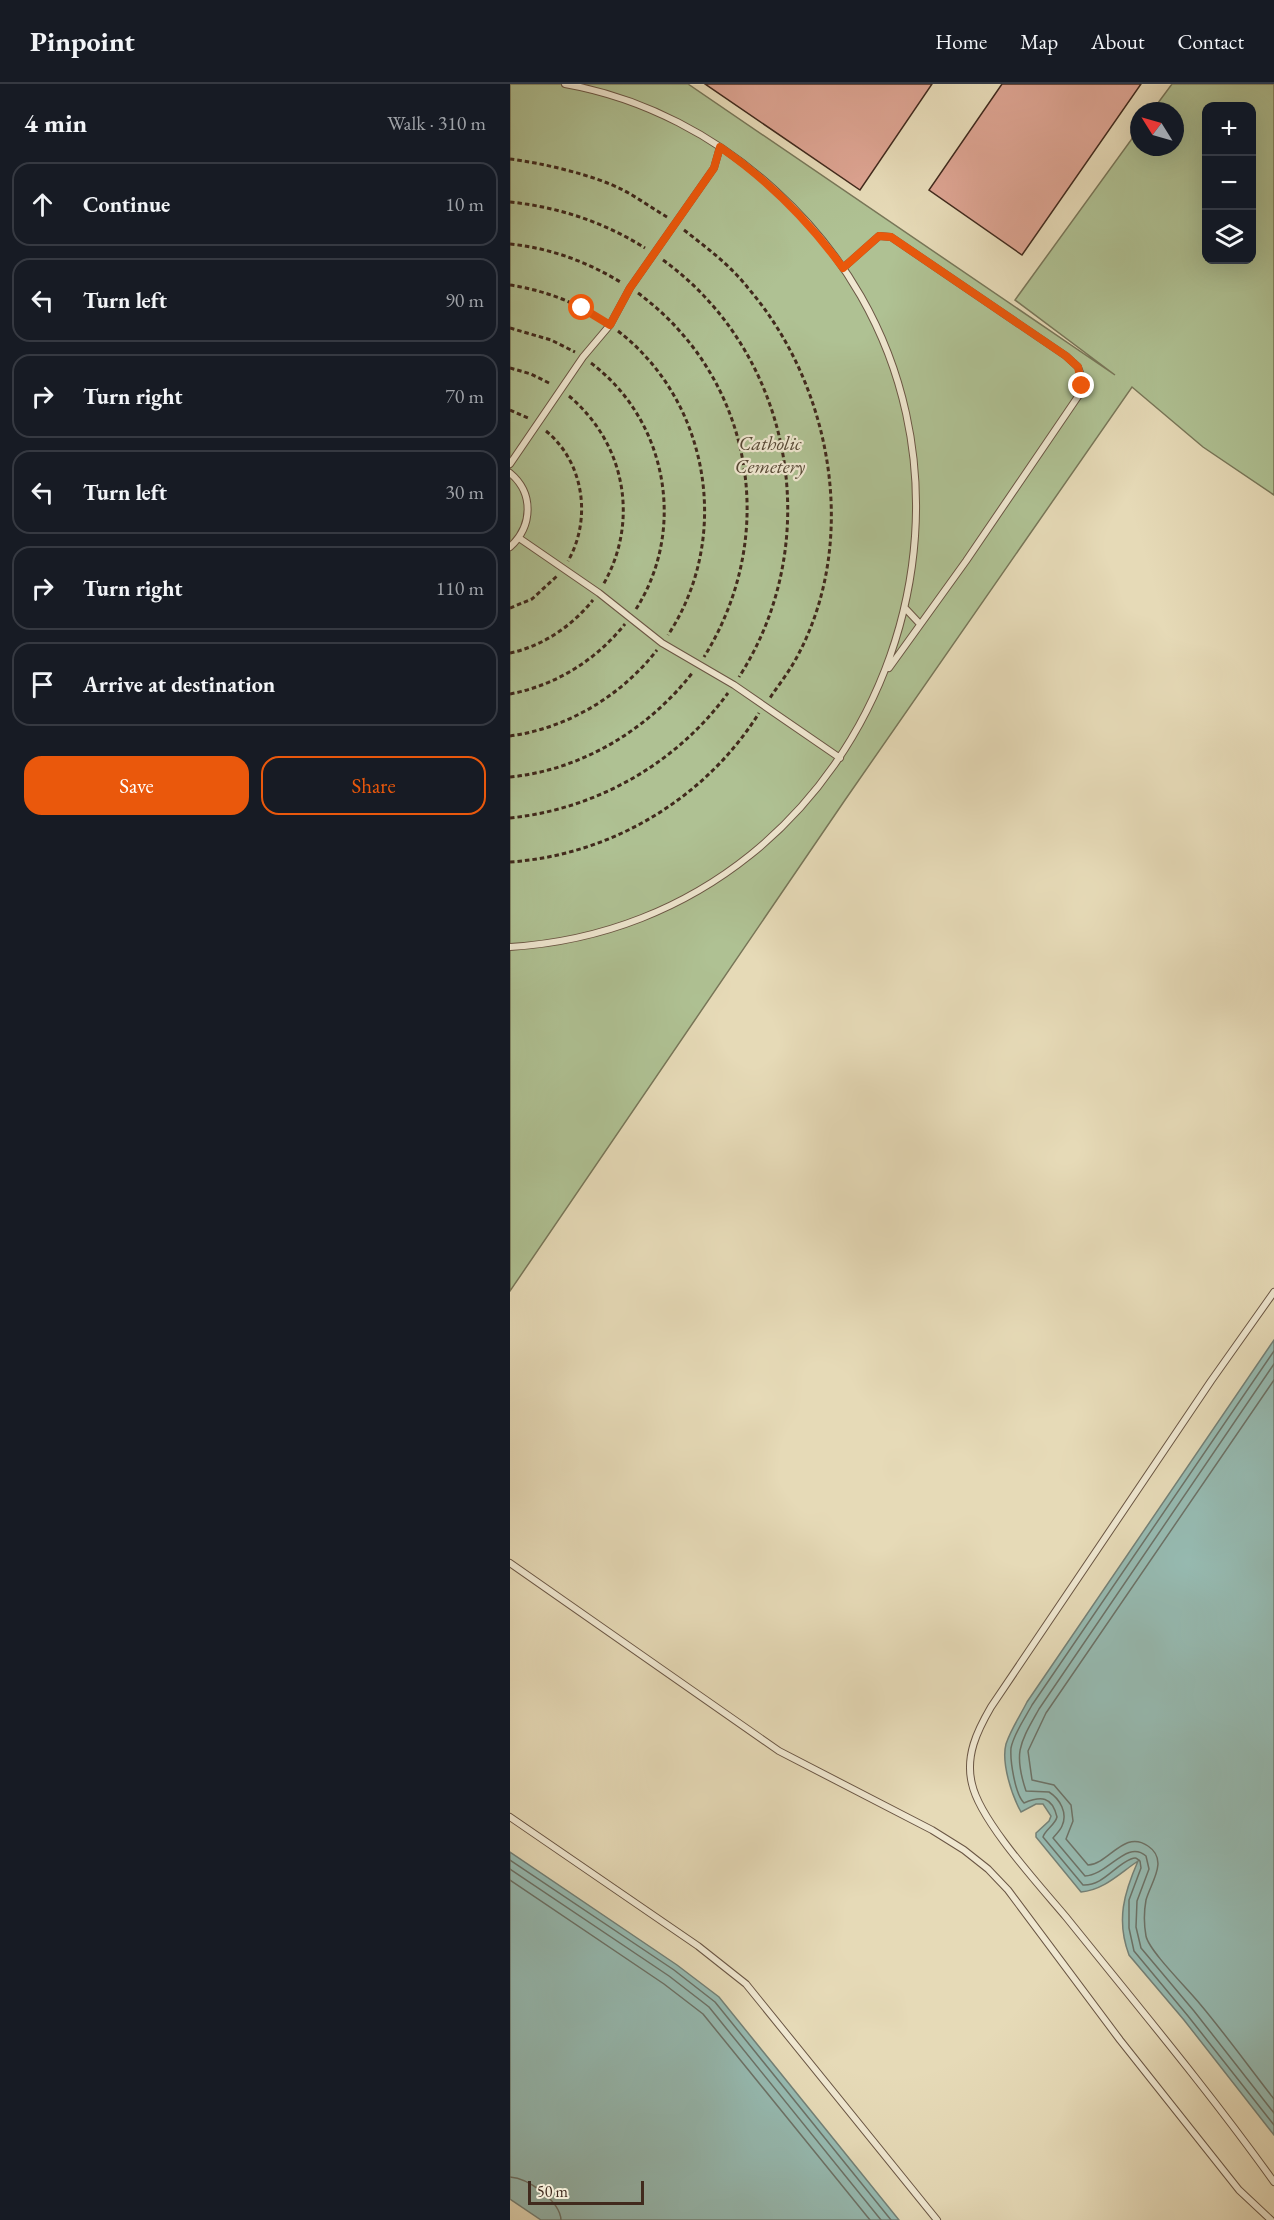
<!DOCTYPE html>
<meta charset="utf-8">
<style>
:root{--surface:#171b24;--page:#242831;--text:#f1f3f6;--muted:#9ea1a6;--line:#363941;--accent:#ea580c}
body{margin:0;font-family:"EB Garamond",serif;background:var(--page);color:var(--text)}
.controls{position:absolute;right:18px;top:18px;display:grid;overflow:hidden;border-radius:12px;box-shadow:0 6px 24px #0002}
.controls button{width:54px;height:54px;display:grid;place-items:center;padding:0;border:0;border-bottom:2px solid var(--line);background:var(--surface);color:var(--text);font:30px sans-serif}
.compass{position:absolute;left:620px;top:18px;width:54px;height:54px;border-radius:50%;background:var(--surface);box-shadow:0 6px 24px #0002;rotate:307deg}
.scale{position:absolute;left:18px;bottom:15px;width:116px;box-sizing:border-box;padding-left:6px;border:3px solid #412a1d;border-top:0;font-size:16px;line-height:21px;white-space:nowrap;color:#412a1d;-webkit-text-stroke:4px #efe7d0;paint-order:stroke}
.stop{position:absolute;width:18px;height:18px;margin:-14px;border:4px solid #ea580c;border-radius:50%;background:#fff}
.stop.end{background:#ea580c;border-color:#fff;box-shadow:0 2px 6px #0008}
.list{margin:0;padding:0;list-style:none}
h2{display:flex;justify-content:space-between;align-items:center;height:78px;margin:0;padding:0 24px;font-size:26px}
h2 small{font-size:20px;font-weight:400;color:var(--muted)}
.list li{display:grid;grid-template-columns:39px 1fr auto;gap:18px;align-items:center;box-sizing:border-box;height:84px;margin:0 12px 12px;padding:0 12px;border:2px solid var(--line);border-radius:18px}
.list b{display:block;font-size:22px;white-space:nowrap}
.list em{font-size:20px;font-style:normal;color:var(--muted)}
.actions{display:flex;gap:12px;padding:18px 24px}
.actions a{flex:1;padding:14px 0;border:2px solid var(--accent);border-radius:18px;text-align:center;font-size:21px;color:var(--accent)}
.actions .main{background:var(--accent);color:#fff}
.icon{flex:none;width:33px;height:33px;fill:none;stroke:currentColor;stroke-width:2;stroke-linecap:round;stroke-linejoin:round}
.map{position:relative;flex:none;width:764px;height:2136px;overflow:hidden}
header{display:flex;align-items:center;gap:36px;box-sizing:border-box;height:84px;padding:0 30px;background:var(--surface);border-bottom:2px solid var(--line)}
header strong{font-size:28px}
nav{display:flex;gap:33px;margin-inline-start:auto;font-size:21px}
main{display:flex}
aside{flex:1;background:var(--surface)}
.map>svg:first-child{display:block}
.green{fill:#afc193;stroke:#787658;stroke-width:1.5;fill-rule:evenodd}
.water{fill:#96bab1;stroke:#748076;stroke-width:1.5}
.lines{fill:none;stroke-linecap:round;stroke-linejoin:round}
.shore{stroke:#6c7267;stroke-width:1.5}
.building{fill:#dca391;stroke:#412a1d;stroke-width:1.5}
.lane-casing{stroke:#6a5644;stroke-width:8}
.path{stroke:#412a1d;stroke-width:3;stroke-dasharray:4.5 3;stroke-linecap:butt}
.lane{stroke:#efe7d0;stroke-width:6}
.route{stroke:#ea580c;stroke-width:8}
.labels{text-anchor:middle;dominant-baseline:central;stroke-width:4.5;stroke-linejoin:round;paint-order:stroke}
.park-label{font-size:20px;font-style:italic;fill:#574835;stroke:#efe7d0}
</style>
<header>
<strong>Pinpoint</strong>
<nav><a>Home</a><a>Map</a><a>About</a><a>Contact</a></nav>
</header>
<main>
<aside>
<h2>4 min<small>Walk · 310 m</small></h2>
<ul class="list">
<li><svg class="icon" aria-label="ahead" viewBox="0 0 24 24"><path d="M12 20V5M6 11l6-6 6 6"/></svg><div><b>Continue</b></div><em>10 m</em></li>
<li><svg class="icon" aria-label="left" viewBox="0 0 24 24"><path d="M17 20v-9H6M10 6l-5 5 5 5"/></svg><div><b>Turn left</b></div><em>90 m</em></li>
<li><svg class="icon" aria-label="right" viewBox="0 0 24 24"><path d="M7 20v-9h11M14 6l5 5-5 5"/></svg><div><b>Turn right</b></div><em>70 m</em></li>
<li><svg class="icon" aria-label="left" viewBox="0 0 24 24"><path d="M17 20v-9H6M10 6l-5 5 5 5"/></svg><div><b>Turn left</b></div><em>30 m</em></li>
<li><svg class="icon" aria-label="right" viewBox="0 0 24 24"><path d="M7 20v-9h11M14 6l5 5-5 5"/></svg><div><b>Turn right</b></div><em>110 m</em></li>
<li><svg class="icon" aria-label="arrive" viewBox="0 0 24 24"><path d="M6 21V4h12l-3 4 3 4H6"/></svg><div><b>Arrive at destination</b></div></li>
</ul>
<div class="actions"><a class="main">Save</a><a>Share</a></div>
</aside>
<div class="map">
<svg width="764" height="2136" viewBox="0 0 764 2136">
<rect width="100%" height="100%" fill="#e6dab7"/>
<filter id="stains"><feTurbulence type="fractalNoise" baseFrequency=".00333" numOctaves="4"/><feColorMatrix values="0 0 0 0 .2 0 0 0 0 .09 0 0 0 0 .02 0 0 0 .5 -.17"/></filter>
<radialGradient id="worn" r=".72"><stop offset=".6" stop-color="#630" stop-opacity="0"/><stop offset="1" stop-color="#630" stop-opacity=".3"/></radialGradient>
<path class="green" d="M0,0h178l427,291 -100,-75 124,-171v18h36v-36h-23l20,-27h102v411l-71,-48 -71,-60 -287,413 -335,491zM696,22h46v154h-46z"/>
<path class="water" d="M764,1256v795l-90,-115 -55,-65c-13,-35 -5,-62 9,-94 -18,12 -34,29 -57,31l-45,-55v-4l13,-12 2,-5 -8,-12h-7l-15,8c-9,-16 -20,-49 -15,-68 5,-15 14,-28 21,-42z
M0,1768l167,113 42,32 180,223h-358l-31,-21z"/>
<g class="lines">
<path class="shore" d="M764,1267l-242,354c-7,13 -18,28 -21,43 -1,13 4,46 13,55 17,-7 28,-7 33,14 -2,8 -12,13 -14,20l40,48c20,1 32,-20 48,-26 5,-2 5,-1 9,2l1,7 -12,32v28l5,23 54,65 86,109
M764,1280l-235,345c-19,34 -26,43 -13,82l23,1c11,7 19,21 13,34 -2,5 -6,8 -9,12l32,38c23,-1 42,-37 61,-20l3,13 -12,32 -1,26 5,21 53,63 80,102
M764,1296l-228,333 -18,38 4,29 22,5 17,20 2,16 -7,18 22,26c21,-1 36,-36 60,-19 21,14 3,36 -2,54 -2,11 -2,25 0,36 3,15 43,54 54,68 26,31 49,63 74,95
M0,1776l164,110 41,32 176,218
M0,1785l159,107 40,31 172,213
M0,1796l154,104 39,30 167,206
M0,2093c18,1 50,24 51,43"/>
</g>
<path class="building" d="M195,0h227l-72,106z
M492,0h139l-119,171 -93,-65z"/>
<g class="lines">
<g class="lane-casing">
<path id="lane" d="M333,184l36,-32 12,1 175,119 12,11 4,11v8l-3,9 -113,166 -77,107
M0,380l73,-107 27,-32 20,-37 84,-120 6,-21
M0,389c24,20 23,53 0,74
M9,454l80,55 63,50 72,42 106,73
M395,524l15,16
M0,863c378,-24 547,-500 266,-756 -58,-54 -132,-93 -211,-107
M764,1208l-63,89 -220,326c-14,24 -26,49 -19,77 8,37 68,102 94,133 70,87 143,174 208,265
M0,1479l269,188 153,79 32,20 24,19 20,21 112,150 119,150 32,30
M0,1733l188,129 48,38 191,236"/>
</g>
<path class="path" d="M0,75c32,4 84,16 113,31 15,8 29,18 44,27
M0,118c48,5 94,20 135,46
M174,146c23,18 46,35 64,58 86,100 113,259 45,376 -7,12 -16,23 -23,34
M0,160c40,4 78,18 112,39
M153,176c131,95 163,282 76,417
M0,201c33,5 65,17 93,35
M128,209c116,86 142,242 66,364
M0,244l41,12 24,12
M108,247c92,71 114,207 50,304
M81,279c76,57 96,166 45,246
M0,284l21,6 20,10
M59,312c56,47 71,125 34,189
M0,326l18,8
M36,347c38,31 46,88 22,130
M0,524l22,-9 25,-23
M0,569c33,-7 62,-27 83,-53
M0,610c46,-9 85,-33 115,-70
M0,652c58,-8 111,-40 147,-86
M0,693c72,-7 139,-48 183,-105
M0,734c87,-9 167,-55 218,-125
M0,778c101,-7 195,-63 249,-149"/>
<use href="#lane" class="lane"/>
</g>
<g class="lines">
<path class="route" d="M72,224l28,17 20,-37 84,-120 6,-21c48,33 88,73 123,121l36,-32 12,1 175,119 12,11 4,19"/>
</g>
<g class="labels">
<g class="park-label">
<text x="260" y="359">Catholic<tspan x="260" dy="23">Cemetery</tspan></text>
</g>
</g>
<rect width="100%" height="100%" filter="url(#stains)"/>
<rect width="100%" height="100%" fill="url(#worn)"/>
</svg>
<div class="controls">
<button>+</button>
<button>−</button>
<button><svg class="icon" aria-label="layers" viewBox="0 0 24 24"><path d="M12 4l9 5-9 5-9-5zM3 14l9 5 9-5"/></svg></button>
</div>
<svg class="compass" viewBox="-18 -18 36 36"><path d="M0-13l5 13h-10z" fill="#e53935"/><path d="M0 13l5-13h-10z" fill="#9ea1a6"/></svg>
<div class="scale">50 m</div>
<div class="stop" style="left:72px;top:224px"></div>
<div class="stop end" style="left:572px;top:302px"></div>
</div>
</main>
